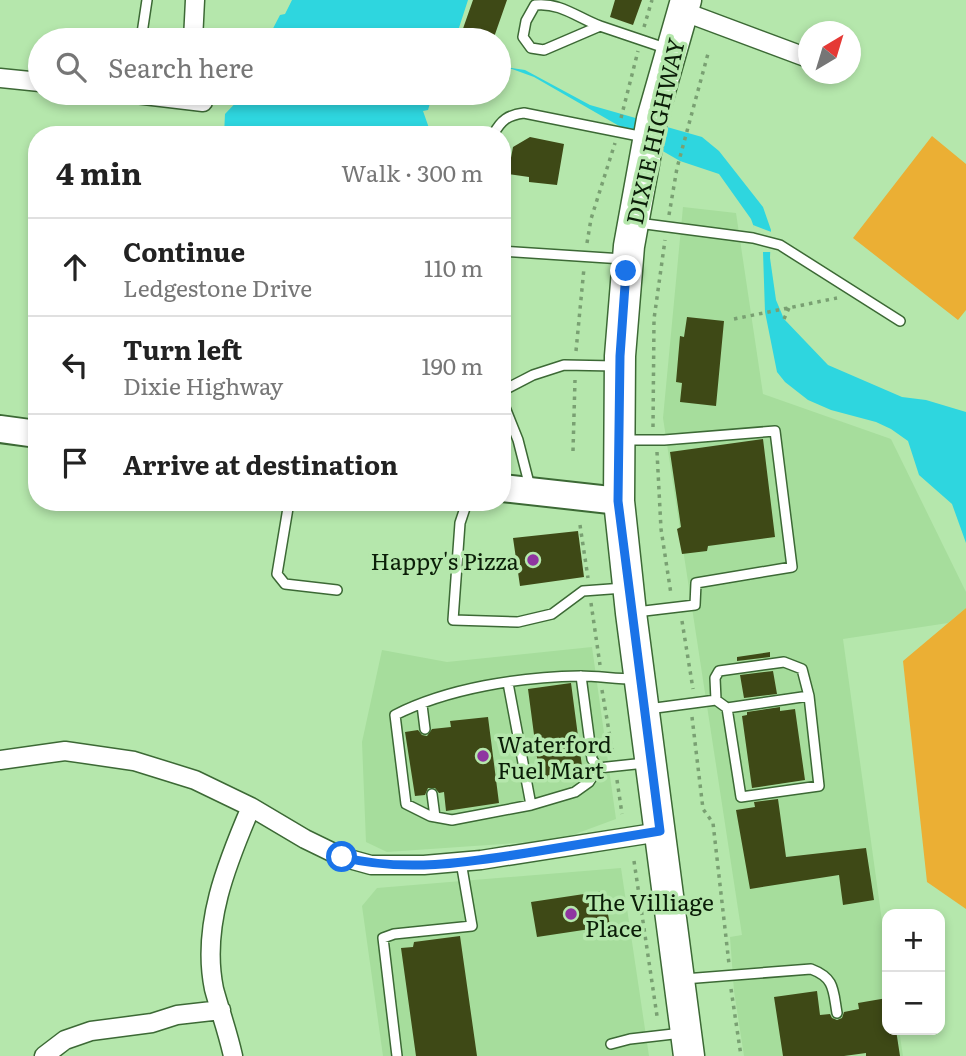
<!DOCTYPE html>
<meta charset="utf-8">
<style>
:root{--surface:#fff;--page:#f6f6f6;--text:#222;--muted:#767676;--line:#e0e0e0}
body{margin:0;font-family:Literata,serif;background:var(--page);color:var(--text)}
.controls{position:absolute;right:21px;bottom:21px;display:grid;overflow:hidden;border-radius:14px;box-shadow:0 4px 10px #0003}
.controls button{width:63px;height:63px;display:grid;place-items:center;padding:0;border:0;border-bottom:2px solid var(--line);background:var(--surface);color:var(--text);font:35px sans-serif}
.compass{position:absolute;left:798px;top:21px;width:63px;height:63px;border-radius:50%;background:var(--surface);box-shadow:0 4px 10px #0003;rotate:38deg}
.stop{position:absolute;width:21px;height:21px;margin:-16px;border:5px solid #1a73e8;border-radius:50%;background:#fff}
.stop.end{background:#1a73e8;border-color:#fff;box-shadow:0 2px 7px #0008}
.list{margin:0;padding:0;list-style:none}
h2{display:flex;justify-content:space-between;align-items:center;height:91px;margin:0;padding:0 28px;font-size:30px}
h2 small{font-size:23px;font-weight:400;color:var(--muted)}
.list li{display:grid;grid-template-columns:46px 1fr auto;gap:21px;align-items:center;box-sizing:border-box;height:98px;padding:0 28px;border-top:2px solid var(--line)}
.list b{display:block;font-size:26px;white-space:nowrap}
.list p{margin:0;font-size:23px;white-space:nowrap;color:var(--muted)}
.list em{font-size:23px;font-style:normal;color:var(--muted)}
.icon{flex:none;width:38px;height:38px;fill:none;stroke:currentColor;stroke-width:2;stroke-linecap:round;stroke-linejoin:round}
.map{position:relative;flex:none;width:966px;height:1056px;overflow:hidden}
.search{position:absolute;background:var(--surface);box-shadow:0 4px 10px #0003;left:28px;top:28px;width:483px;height:77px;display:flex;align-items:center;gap:18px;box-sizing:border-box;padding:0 24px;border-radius:38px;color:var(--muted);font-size:26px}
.panel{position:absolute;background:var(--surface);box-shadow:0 4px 10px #0003;left:28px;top:126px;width:483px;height:385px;border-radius:28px}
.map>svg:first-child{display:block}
.built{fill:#a6dd9c}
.green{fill:#ebaf34}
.water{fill:#2ed6df}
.pier{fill:#b5e7ac}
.building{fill:#3e4916}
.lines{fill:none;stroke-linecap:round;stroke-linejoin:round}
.lane-casing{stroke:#3c6935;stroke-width:12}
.street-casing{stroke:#3c6935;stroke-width:21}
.secondary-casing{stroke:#3c6935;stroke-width:30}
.primary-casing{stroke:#3c6935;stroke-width:33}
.path{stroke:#79a072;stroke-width:3.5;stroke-dasharray:3.5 5;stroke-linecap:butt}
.lane{stroke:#fff;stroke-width:9}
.street{stroke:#fff;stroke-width:18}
.secondary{stroke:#fff;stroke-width:26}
.primary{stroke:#fff;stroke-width:30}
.route{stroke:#1a73e8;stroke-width:9}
.poi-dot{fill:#8f35a1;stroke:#b5e7ac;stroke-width:2.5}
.labels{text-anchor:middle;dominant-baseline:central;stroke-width:7;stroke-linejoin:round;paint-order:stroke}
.street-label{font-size:23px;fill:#0b1e08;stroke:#b5e7ac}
.poi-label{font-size:23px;fill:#0b1e08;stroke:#b5e7ac;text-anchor:start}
</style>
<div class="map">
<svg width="966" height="1056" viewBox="0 0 966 1056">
<rect width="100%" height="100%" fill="#b5e7ac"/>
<path class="built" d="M683,207l53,6 27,181 128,45 75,153v16l-18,15 -105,16 44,318v73h12l4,26h-159l-10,-65 -4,-54 12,-2 -79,-517z
M592,647l24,172 -57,21 -172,12 -21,-10 -4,-100 20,-92 65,12z
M621,868l28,188h-266l-21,-150 15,-18z"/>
<path class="green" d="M932,136l34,28v146l-8,10 -105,-82z
M966,608v301l-39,-27 -24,-221z"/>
<path class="water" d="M292,0h176l-13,40h-188l13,-25 5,-1z
M499,66l26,4 65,35 112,32 17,14 44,56 8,23 -1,28 6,42 8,19 44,46 74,32 24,3 40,12v131l-14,-39 -33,-29 -11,-34 -17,-12 -15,-7 -45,-12 -23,-10 -23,-18 -8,-10 -12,-60 -2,-60 -12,-33 -32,-45 -39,-13 -146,-84 -22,-8 -13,-1z
M245,93h188l-5,17 -5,1 6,17 -2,7h-203l1,-21z"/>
<path class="pier" d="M753,225l21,8v19h-15z"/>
<path class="building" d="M473,0h34l-14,40h-34z
M615,0h27l-9,25 -23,-8z
M530,137l34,7 -7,41 -28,-3v-5l-21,-3 5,-27z
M687,317l37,4 -8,85 -36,-4 2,-19 -6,-1 4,-46 4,1z
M763,439l12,98 -67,9 -1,5 -25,3 -5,-25 4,-2 -11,-75z
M578,531l6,46 -64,9 -7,-48z
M770,652v5l-33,4v-4z
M773,671l4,23 -33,4 -4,-23z
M571,683l12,91 -43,6 -12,-91z
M780,707v4l15,-2 10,71 -53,8 -10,-72 5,-1v-3z
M488,717l11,86 -53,8 -2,-19 -5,1 -4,-5h-7l-3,7 -10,1 -10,-64 13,-2 4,5 5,1 5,-7 19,-2 -1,-6z
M778,799l8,58 80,-9 8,52 -31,5 -4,-30 -89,14 -14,-79 19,-3 -1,-5z
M604,891l6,35 -73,11 -6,-35z
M460,936l17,120h-61l-15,-108 12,-1 1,-5z
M817,991l3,24 10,-1 2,4 5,2 5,-2 2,-6 15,-3 -1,-6 29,-5v32h9l4,26h-34v-3l-22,3h-61l-9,-59z"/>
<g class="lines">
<g class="lane-casing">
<path id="lane" d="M600,26l-56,24 -13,-2 -8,-11 3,-16 9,-16c25,-3 43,13 65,21l68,23
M141,40l6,-40
M493,135c8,-15 15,-20 31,-22l120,24
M638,223l115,15 27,7 120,76
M502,251l121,8
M502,391l31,-16 31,-10 51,1
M502,400l16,40 12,47
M623,440h41l111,-9 17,136 -96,16 -1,22 -59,7
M289,502l-12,72 8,10 52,6
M467,502l-7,21 -7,97 65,2 34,-8 31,-23 41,-3
M581,676l11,83 6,9
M634,679c-18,0 -36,-3 -54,-3 -60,1 -132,12 -185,39l11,89 24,12 22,4 79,-15 44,-13 14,-10 9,-14 47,-5
M508,683l23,122
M716,700l-1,-22 4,-7 65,-9 18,7 7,27
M422,705l3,24
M648,709l68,-9 11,8 82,-12 10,90 -78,11 -14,-89
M432,794l3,23
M684,979l127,-10c24,9 22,21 26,44
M611,1044l19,-5 52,-6
M397,1056l-14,-118 11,-4 78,-8 -11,-64"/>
</g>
<g class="street-casing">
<path id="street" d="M682,11l126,47
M193,40l2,-40
M0,78l40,4
M127,93l76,9
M0,760l65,-9 69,10 61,19 56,27 54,32 37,18 29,8h53l57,-5 179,-28
M44,1056l21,-16 26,-9 61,-8 25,-8 44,-5
M233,1056c-5,-23 -13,-45 -19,-67 -13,-63 13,-126 37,-182"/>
</g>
<g class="secondary-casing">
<path id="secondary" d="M0,429l37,5
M502,488l117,13"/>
</g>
<g class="primary-casing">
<path id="primary" d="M686,0l-34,119 -23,127 -9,110 -1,145 12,112 58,443"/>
</g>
<path class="path" d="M644,27l8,-27
M621,118l17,-67
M669,215l8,-47 32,-118
M587,243l4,-24 24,-76
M734,319l103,-21
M784,319l5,-11
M576,351l8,-83
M653,427l1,-108 11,-79
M573,451l2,-71
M657,452l4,77 10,65
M580,525l8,53
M591,603l9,62
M682,621l11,68
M602,690l11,65
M692,717l11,92 10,14 16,141
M617,780l5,34
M634,861l23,155
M731,989l10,67"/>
<use href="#lane" class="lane"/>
<use href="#street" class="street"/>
<use href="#secondary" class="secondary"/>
<use href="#primary" class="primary"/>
</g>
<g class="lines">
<path class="route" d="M342,857c63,16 128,5 191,-5 42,-7 84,-14 127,-21l-42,-330 2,-145 6,-85"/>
</g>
<g class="poi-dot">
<circle cx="533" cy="560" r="7"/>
<circle cx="483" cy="756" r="7"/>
<circle cx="571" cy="914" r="7"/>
</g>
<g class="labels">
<g class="street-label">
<text transform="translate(654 131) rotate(-77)">DIXIE HIGHWAY</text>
</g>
<g class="poi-label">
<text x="519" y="560" text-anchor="end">Happy's Pizza</text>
<text x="497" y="743">Waterford<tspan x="497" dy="26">Fuel Mart</tspan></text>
<text x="585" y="901">The Villiage<tspan x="585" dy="26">Place</tspan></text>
</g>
</g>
</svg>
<div class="controls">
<button>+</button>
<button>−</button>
</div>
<svg class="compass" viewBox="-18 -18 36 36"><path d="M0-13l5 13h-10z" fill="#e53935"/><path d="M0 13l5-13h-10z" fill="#767676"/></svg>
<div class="stop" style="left:342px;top:857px"></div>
<div class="stop end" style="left:626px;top:271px"></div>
<div class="search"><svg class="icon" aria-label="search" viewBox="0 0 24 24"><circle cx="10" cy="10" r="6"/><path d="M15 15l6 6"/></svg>Search here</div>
<section class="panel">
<h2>4 min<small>Walk · 300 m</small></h2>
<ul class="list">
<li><svg class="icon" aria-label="ahead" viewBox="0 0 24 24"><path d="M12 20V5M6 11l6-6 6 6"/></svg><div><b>Continue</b><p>Ledgestone Drive</p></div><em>110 m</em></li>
<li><svg class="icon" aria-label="left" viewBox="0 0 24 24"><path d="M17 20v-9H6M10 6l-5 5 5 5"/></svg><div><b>Turn left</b><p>Dixie Highway</p></div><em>190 m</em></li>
<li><svg class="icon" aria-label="arrive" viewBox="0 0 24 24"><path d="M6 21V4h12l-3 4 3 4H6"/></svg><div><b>Arrive at destination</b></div></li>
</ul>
</section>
</div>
